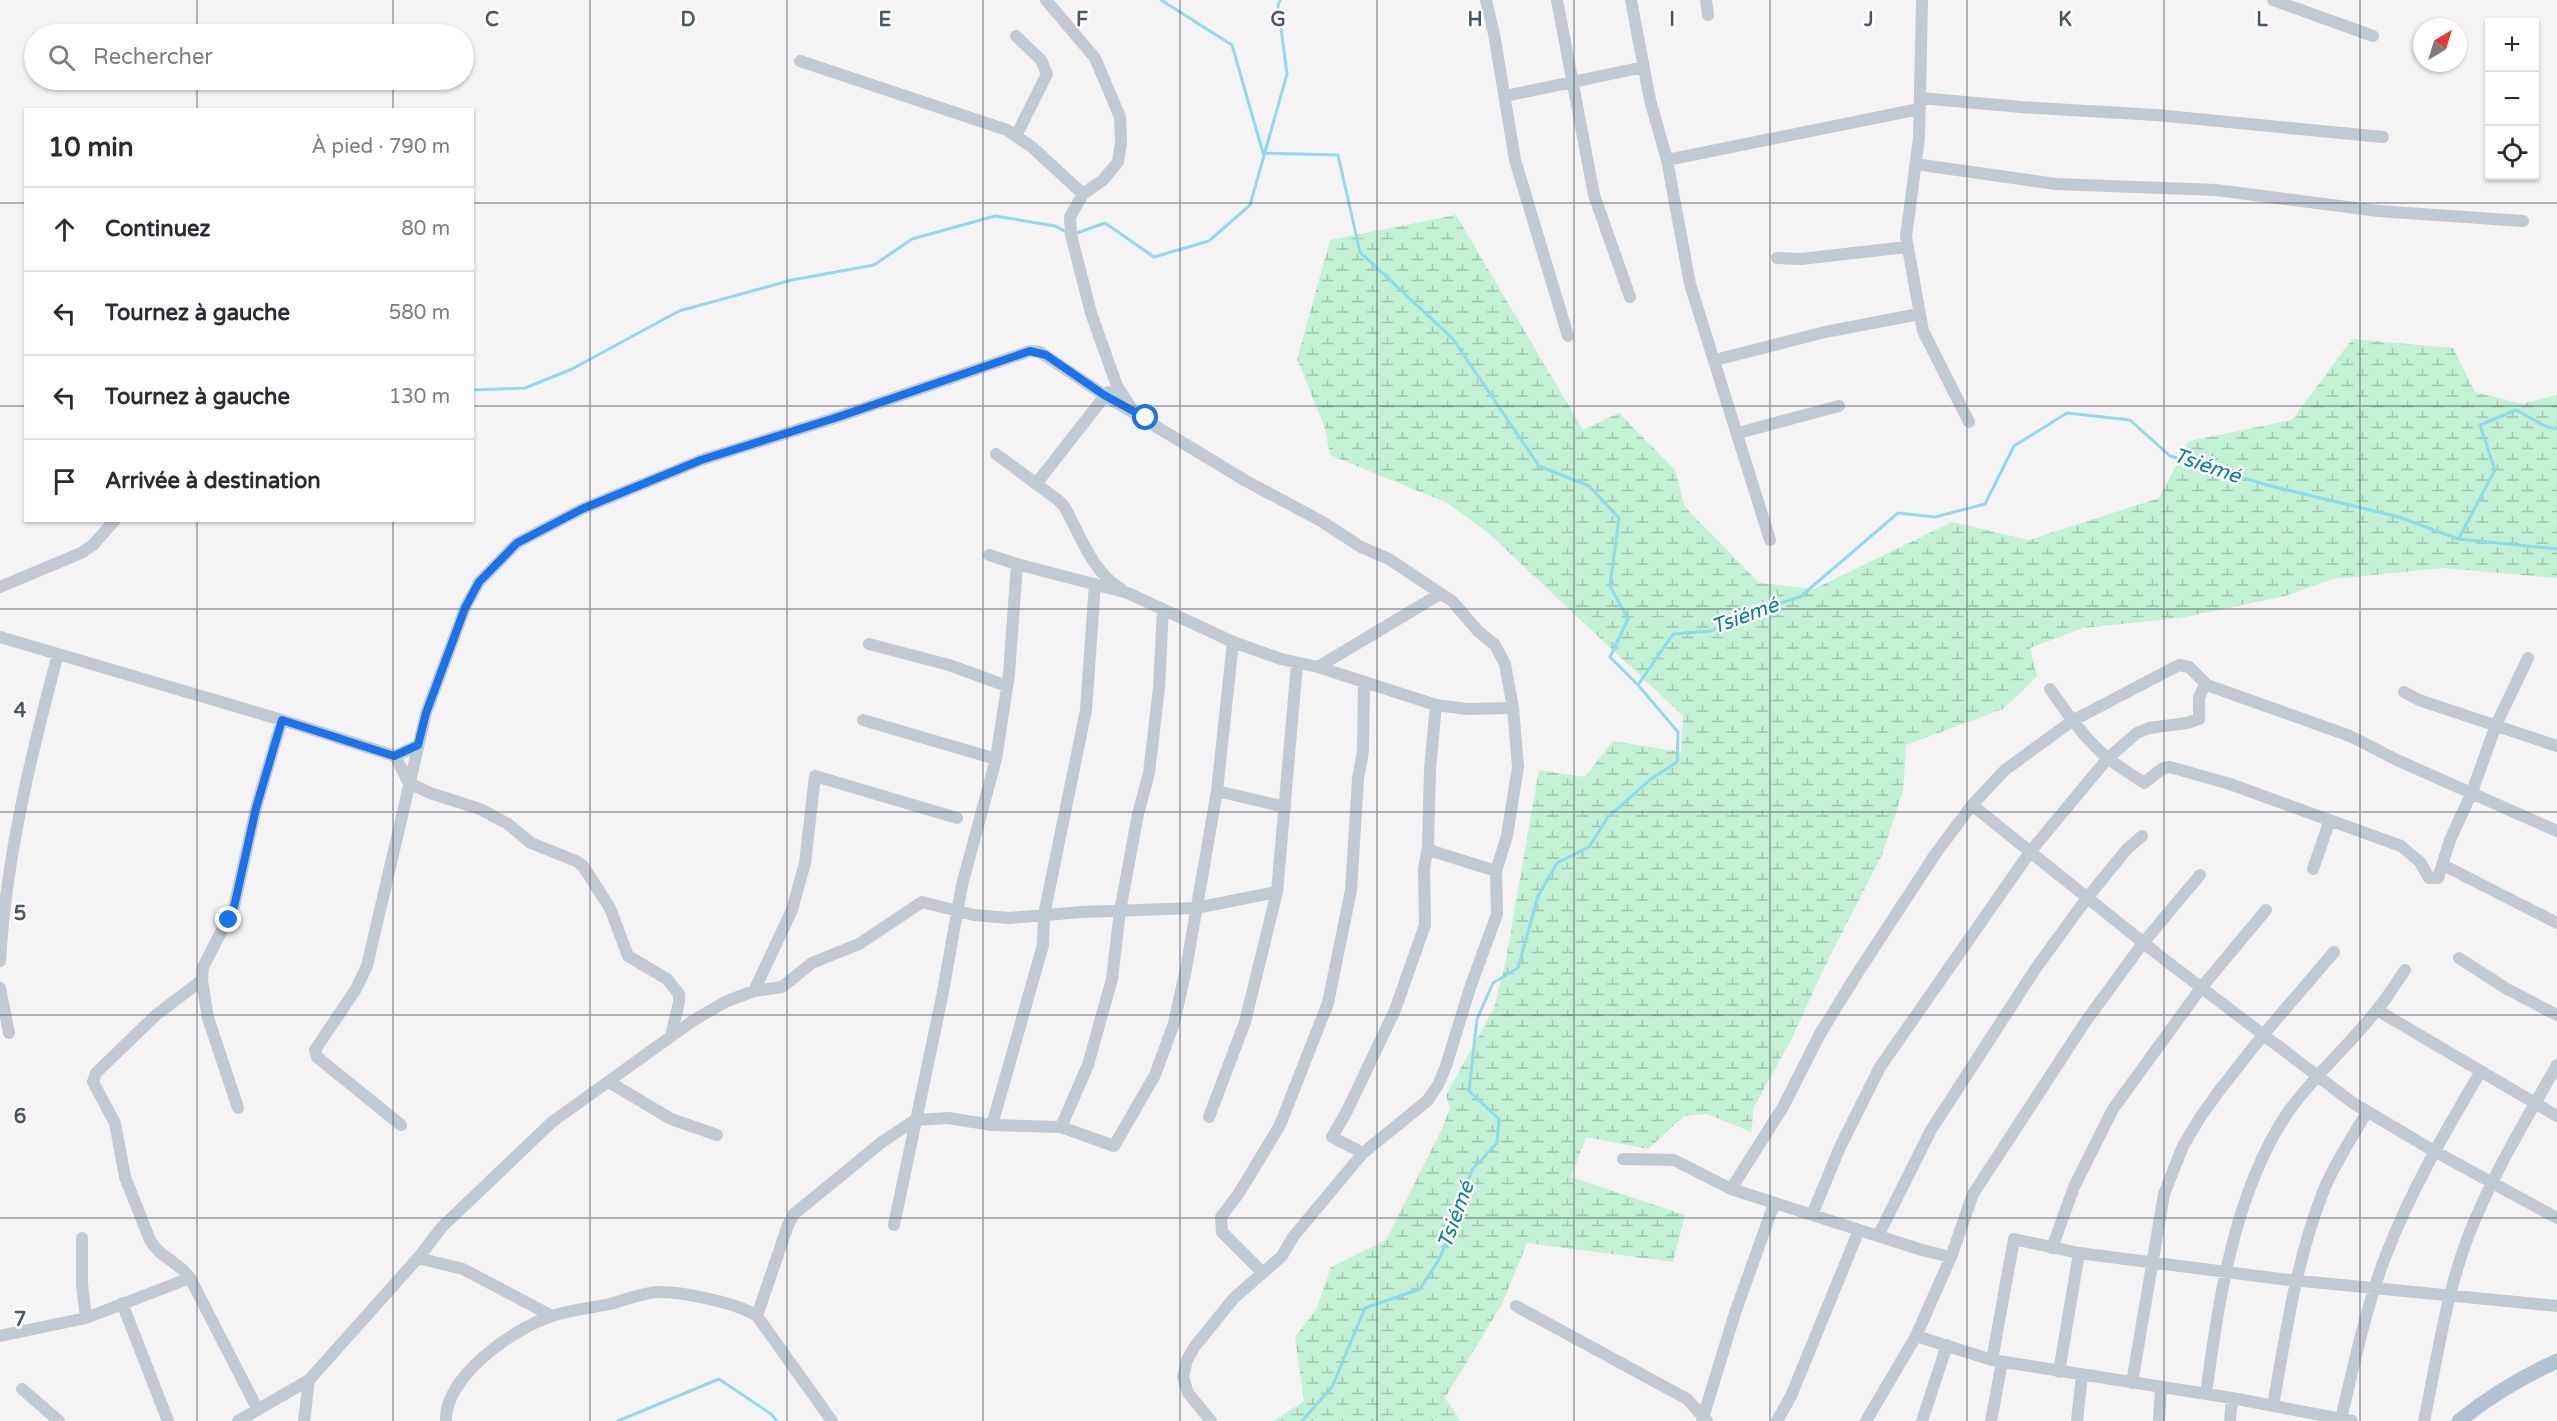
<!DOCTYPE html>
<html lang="fr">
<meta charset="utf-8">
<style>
:root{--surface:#fff;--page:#f2f2f3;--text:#2b2b33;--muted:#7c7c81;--line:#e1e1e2}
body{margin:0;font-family:"Varela Round",sans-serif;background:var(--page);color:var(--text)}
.controls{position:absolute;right:18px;top:18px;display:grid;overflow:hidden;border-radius:0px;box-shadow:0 2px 4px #0004}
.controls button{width:54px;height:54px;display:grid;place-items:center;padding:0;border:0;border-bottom:2px solid var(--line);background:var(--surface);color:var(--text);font:30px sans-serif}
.compass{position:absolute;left:2413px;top:18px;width:54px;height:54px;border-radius:50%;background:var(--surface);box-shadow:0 2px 4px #0004;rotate:38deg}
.stop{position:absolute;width:18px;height:18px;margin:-14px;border:4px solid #1a73e8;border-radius:50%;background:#fff}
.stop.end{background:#1a73e8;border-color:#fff;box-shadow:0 2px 6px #0008}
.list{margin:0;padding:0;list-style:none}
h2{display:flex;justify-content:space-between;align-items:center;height:78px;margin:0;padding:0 24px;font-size:26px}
h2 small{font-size:20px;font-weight:400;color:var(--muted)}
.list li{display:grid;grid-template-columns:39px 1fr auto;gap:18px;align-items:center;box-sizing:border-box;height:84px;padding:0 24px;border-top:2px solid var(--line)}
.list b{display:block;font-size:22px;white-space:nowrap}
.list em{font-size:20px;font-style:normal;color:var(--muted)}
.icon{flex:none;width:33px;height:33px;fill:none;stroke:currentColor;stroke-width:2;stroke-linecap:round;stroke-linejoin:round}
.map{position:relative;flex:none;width:2557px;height:1421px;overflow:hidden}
.search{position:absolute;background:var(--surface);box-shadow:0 2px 4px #0004;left:24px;top:24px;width:450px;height:66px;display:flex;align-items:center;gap:15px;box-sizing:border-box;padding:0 21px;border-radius:33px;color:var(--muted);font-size:22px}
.panel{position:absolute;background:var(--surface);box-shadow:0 2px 4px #0004;left:24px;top:108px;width:450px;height:414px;border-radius:0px}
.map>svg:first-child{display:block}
.wetland{fill:url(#wetland-marsh)}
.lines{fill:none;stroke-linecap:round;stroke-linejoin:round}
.stream{stroke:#90daee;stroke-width:3}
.minor{stroke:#c1cad2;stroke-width:12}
.major{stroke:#b3c2d1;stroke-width:15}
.route{stroke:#1a73e8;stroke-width:8}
.grid{fill:none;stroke:#4a5661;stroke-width:1.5;stroke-opacity:0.55}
.labels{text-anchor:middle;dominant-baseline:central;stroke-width:5;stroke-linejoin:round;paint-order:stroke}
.water-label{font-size:21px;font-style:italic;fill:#0c7c9b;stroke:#fff}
.grid-label{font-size:20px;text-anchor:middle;font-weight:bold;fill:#4a5661;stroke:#fff;stroke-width:5;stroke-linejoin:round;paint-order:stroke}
</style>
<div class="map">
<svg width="2557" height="1421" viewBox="0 0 2557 1421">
<defs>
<pattern id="wetland-marsh" width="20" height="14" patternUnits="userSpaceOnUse" patternTransform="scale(1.5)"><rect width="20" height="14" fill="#c3f1d5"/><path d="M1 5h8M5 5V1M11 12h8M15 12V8" fill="none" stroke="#a0c6b0"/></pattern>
</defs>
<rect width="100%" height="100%" fill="#f5f3f3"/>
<path class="wetland" d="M1456,215l127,215 36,-17 56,57 10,37 74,76 55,6 138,-67 77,18 130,-42 30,-57 103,-21 60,-81 101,9 22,44 47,12 35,-9v183l-115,-10 -109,11 -48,17 -105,22 -97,10 -53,20 7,28 -34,33 -97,36 -3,46 -21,64 -58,113 -31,68 -39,71 -3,25 -44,-18 -23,2 -36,33 -62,-12 -15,40 114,38 -12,47 -146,-19 -25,61 -57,94 16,23h-187l30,-20 -9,-64 21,-27 15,-43 55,-27 55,-109 9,-23 -4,-13 48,-87 12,-49 33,-189 46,7 28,-36 68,11 2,-36 -197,-185 -39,-28 -117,-48 -5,-27 -28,-69 33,-119z"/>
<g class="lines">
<path class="stream" d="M1161,0l71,45 31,108 75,2 22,97 93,87 86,127 50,20 30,32 -9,68 18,33 -18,38 28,28
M1074,234l31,-11 49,34 55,-16 41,-36 37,-131 -9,-69 2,-5
M472,390l53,-2 47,-19 107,-58 113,-31 82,-15 38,-26 83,-23 60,10 13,7
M2459,538l36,-68 -15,-45 36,-15 31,17 10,2
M618,1421l101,-42 52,35 6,7
M1302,1421l30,-34 33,-79 55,-19 20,-31 32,-88 25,-27 2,-24 -30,-28 8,-72 16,-36 25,-15 20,-72 19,-33 32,-16 19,-30 43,-38 26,-17 1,-30 -40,-47 35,-51 38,-3 43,-20 46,-14 98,-84 37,4 50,-13 29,-58 53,-33 63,7 40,36 97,29 132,32 59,22 99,10"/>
<path class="minor" d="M1046,0l49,58 25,59 1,26 -3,19 -15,18 -20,14 -13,23 1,18 20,78 26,73 15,23
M1486,0l8,34 21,126 53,176
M1557,0l37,195 36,102
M1631,0l19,100 17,60 23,124 80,256
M1706,0l2,15
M1922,0l-3,138 -13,99 17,94 46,91
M2273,0l100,36
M800,61l207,69 25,17 51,47
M1505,96l139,-29
M1920,98l101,9 135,8 227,22
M1016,136l31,-62 -6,-14 -25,-24
M1667,160l252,-51
M1915,164l141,20 160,6 162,21 145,10
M1777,258l24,1 106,-12
M1715,360l110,-28 94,-18
M1738,433l101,-27
M996,454l62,46 6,6c16,28 28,66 57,83
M1036,484l72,-92
M989,555l28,9 111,29 105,49 48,17 37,8 118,38 31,4 46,-1
M0,587l81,-34 12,-8 22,-25
M0,637l282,83 113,36 23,-11
M869,644l80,21 58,21
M1318,667l122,-73
M2050,689c17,24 35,51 59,70 11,9 24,16 35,24l19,-15 7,-1 60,17 171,62 19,16 9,16h9l12,-38 22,-48 24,-67 32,-67
M2404,692l15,8 138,46
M1436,705l-6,64 -2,77 4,5 64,20
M863,720l133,39
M395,756l14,27 21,10 50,16 28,15 23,19 45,18 7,5 27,42 18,48 39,23 12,15v8l-8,34
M1217,791l68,16
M1972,805l193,155 188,143 81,48 123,67
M2443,865l114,58
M2313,869l17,-49
M2459,958l48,31 50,26
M0,961c6,-104 31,-206 58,-307
M202,980l-46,35 -60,58 -3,9 22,41 10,54 25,63c9,17 29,22 40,38l67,130
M0,988l9,45
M754,991l38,-81 13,-47 10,-87 142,42
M2377,1010l180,106
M609,1082l62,37 46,16
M238,1108l-30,-90 -6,-38 1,-13 31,-60 22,-99 26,-88
M1209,1117l36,-95 32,-130 20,-228
M401,1125l-84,-68 -2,-7 41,-61 11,-23 59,-253 39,-105 14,-26 38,-39 65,-34 119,-49 137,-43 192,-66 10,1 64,43 142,86 75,40 40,26 28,12 63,42 26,30 17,14 10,19 8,44 5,59 -11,69 -11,35 1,43 -27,74 -24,78 -8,19 -11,16 -64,52 -70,84 -11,19 -48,42 -39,48 -8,14 -4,17 5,16 23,28
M992,1125l51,-180 1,-30 42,-205 9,-126
M1061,1127l27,-62 24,-86 8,-68 18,-97 11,-41 10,-85 4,-79
M1363,1153l-31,-16 15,-26 48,-101 30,-85 -1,-56 4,-23
M1623,1159l51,1 57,29 191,61 29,7
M1731,1189l52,-82 37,-73 35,-57 81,-124 36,-48 33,-35 67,-49 107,-56 10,2 18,18
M1812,1215l28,-68 40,-80 150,-215 78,-94 29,-25 12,-5 38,-5 12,-4v-21l5,-12 3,-1 143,51 49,25 158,70
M894,1225l48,-228 20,-112 34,-126 13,-85 8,-110
M1878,1236l53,-106 105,-162 51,-70 40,-49 15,-13
M82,1238v46l4,34
M2052,1248l22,-61 39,-78 88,-121 65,-78
M418,1258l45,11 89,47
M1262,1272l-40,-40 -1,-15 18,-24 41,-68 48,-122 23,-113 7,-111 5,-28 1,-68
M122,1303l46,118
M1516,1306l171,93 20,22
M757,1316l31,-91 6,-11 88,-72 33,-22 33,-2 44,7 69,2 53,19 41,-71 19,-52 12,-54 31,-178 16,-149
M0,1336l86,-18 104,-40
M1916,1336l76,24 240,38 120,23
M1992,1360l22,-121 65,14 202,26 276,27
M2059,1372l20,-119
M2132,1383l32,-189 19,-48 18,-30 18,-25 44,-56 71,-83
M22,1389l37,32
M2206,1394c12,-92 28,-200 80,-279 26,-38 62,-68 90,-104 11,-12 19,-27 29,-41
M2273,1406c13,-73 23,-145 50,-214 11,-28 29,-54 44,-80
M2341,1419c13,-55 25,-112 45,-164 25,-65 60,-125 95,-184
M238,1421l71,-41 109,-122 24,-31 110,-105 142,-102 33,-19 27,-10 28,-4 30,-24 47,-19 63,-42 52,13 35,3 73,-6 114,-4 81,-16
M304,1421l5,-41
M446,1421c-2,-44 68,-93 106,-105 18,-6 39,-8 58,-12 15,-4 34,-12 50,-12 23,0 78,11 97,24l75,105
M1702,1421l33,-108 39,-109
M1777,1421l14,-25 68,-166
M1866,1421l50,-85 35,-79 22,-63 113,-173 57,-78 57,-68
M1922,1421l25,-76
M1991,1421l11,-59
M2077,1421l5,-46
M2159,1421l2,-33
M2230,1421l2,-23
M2424,1421c14,-66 23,-136 50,-199 23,-55 54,-106 83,-157"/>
<path class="major" d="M2459,1421c30,-24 63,-44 98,-60"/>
</g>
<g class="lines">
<path class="route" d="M229,920l5,-13 22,-99 26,-88 112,36 24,-11 8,-32 39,-105 14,-26 38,-39 65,-34 119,-49 137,-43 192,-66 16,4 58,40 42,23"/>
</g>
<path class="grid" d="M197,0v34M393,0v34M590,0v1421M787,0v1421M983,0v1421M1180,0v1421M1377,0v1421M1574,0v1421M1770,0v1421M1967,0v1421M2164,0v1421M2360,0v1421M197,80v30M393,80v30M0,203h26M472,203h2085M0,406h26M472,406h2085M197,520v901M393,520v901M0,609h2557M0,812h2557M0,1015h2557M0,1218h2557"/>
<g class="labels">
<g class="water-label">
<text transform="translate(2207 466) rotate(19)">Tsiémé</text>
<text transform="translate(1745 616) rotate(-20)">Tsiémé</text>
<text transform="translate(1456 1215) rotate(-70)">Tsiémé</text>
</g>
</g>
<g class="grid-label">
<text x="492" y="26">C</text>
<text x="688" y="26">D</text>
<text x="885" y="26">E</text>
<text x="1082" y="26">F</text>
<text x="1278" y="26">G</text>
<text x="1475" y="26">H</text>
<text x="1672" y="26">I</text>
<text x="1869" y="26">J</text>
<text x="2065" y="26">K</text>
<text x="2262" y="26">L</text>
<text x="20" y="717">4</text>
<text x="20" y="920">5</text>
<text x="20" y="1123">6</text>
<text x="20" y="1326">7</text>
</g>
</svg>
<div class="controls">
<button>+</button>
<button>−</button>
<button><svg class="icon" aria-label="locate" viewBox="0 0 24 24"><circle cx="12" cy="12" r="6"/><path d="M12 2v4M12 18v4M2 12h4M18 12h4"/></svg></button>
</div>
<svg class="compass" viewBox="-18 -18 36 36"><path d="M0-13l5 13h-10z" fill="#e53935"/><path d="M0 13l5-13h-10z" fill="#7c7c81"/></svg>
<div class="stop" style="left:1146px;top:418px"></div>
<div class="stop end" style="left:229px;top:920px"></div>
<div class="search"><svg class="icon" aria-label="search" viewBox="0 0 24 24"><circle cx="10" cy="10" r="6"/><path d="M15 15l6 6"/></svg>Rechercher</div>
<section class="panel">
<h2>10 min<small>À pied · 790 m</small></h2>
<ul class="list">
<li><svg class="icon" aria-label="ahead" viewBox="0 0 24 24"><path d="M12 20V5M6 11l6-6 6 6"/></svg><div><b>Continuez</b></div><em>80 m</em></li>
<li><svg class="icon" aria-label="left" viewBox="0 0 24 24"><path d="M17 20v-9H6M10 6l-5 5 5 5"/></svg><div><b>Tournez à gauche</b></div><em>580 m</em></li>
<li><svg class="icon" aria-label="left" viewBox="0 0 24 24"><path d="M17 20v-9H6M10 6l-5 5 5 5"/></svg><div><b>Tournez à gauche</b></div><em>130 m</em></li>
<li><svg class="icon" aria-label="arrive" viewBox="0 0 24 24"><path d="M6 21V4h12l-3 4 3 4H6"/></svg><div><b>Arrivée à destination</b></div></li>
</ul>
</section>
</div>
